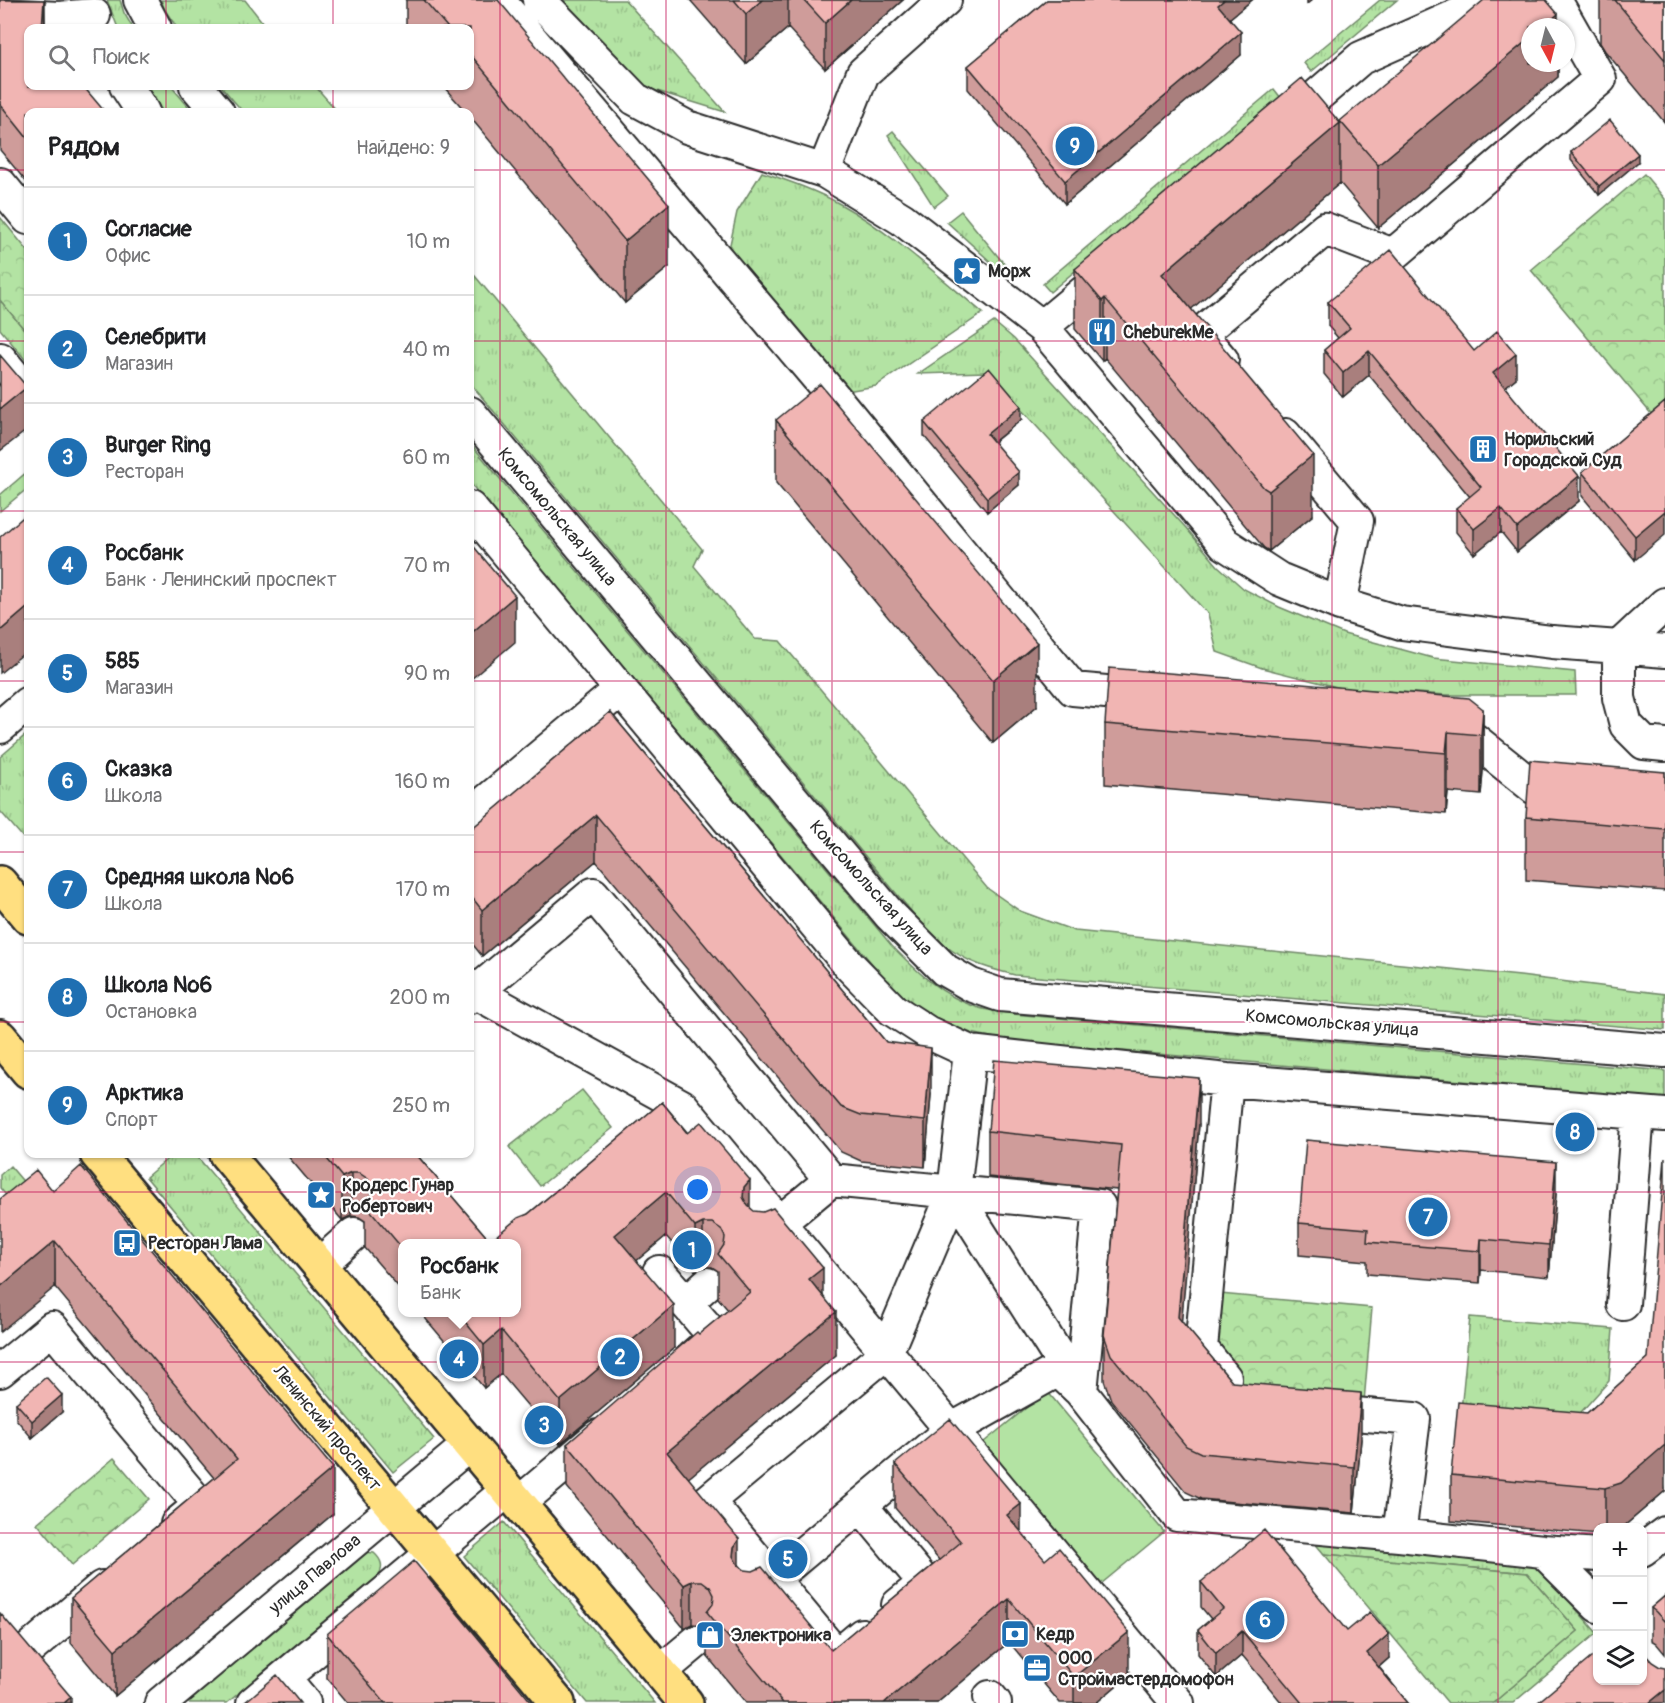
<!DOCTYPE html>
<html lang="ru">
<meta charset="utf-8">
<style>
:root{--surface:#fff;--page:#f6f6f6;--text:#202124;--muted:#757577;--line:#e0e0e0;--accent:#1f6fb2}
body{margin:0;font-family:Pangolin,sans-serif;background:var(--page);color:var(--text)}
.controls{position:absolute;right:18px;bottom:18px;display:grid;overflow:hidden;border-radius:12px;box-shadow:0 2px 4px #0004}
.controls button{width:54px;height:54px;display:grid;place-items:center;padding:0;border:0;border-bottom:2px solid var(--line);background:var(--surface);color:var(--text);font:30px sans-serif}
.compass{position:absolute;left:1521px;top:18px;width:54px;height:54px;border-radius:50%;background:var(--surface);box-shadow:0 2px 4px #0004;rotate:173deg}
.you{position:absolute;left:698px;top:1190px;width:21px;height:21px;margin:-15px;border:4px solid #fff;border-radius:50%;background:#1a73e8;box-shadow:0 0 0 9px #1a73e833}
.badge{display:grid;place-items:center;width:39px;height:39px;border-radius:50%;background:var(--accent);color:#fff;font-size:20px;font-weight:700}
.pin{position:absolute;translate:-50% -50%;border:3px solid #fff;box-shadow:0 2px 6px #0006}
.popup{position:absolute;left:398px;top:1239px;width:123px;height:78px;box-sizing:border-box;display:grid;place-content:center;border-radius:12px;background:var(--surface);filter:drop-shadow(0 2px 4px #0005);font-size:20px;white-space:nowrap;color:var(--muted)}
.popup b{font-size:22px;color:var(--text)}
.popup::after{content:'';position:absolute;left:50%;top:100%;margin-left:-12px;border:12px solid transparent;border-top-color:var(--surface)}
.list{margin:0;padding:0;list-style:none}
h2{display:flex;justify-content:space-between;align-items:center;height:78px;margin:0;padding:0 24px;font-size:26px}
h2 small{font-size:20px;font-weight:400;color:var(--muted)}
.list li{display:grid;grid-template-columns:39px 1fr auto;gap:18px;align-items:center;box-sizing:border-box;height:108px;padding:0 24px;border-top:2px solid var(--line)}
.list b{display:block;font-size:22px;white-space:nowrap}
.list p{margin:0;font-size:20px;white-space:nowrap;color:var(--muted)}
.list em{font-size:20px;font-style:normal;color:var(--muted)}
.icon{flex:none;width:33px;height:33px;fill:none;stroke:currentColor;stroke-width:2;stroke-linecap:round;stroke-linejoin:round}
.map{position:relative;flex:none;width:1665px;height:1703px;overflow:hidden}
.search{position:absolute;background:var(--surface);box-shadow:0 2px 4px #0004;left:24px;top:24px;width:450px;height:66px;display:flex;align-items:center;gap:15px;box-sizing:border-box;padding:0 21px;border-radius:12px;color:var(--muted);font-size:22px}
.panel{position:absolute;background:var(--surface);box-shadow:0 2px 4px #0004;left:24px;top:108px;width:450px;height:1050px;border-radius:12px}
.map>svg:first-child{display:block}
.grass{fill:url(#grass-tufts);stroke:#6f8767;stroke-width:1.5}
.park{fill:url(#park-crowns);stroke:#6f8767;stroke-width:1.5}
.pitch{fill:#b3e3a3;stroke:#6f8767;stroke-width:1.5}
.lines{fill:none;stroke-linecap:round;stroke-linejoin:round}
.minor-casing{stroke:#2b2b2b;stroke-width:36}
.major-casing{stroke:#2b2b2b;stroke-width:38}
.minor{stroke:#fff;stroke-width:32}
.major{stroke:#ffdf80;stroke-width:33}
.wall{fill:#cf9c9a;stroke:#2b2b2b;stroke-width:1.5}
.shaded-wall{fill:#a97f7d;stroke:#2b2b2b;stroke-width:1.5}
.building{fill:#f1b5b3;stroke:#2b2b2b;stroke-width:1.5}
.grid{fill:none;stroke:#c2185b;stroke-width:1.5;stroke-opacity:0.55}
.labels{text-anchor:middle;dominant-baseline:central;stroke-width:4.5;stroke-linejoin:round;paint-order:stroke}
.poi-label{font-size:18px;font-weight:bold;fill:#2b2b2b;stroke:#fff;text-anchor:start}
.street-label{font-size:18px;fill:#2b2b2b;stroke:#fff}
</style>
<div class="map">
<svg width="1665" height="1703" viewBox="0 0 1665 1703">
<defs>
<pattern id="grass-tufts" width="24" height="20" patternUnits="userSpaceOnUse" patternTransform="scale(1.5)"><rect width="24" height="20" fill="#b3e3a3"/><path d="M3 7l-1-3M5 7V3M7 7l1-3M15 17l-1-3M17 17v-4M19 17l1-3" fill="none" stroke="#9ac38c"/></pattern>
<pattern id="park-crowns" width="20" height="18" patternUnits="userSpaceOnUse" patternTransform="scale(1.5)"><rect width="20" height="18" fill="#b3e3a3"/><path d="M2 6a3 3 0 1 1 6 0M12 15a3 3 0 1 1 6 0" fill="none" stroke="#9ac38c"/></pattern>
</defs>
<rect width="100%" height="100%" fill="#fff"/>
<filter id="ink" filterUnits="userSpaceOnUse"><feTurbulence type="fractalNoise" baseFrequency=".0167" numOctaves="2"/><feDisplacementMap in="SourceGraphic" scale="12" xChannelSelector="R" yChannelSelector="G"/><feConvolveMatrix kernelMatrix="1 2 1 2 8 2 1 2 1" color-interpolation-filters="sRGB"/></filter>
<g filter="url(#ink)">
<path class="grass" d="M107,0h13l4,13 9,15h-15z
M161,0h84l22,28h-90l-12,-18z
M562,0h63l100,112 -81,-25z
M1380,0h17l-86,72 -7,-9z
M146,86h25l22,26h-30z
M221,86h94l23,26h-95z
M1274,89l7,9 -231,194 -7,-8z
M893,131l55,65 -14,11 -46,-72z
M762,172c26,9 53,18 78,32 52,29 97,71 143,109l-107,73 -35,6 -112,-143 8,-37z
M961,211l49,60 -5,4 -58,-53z
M470,270l232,279 -8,17 61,73 25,2 207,247 33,23 55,20 445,45 145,18v36l-650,-55c-38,-9 -53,-15 -84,-40l-461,-552z
M0,300l28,34v29l-28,-34z
M994,322l20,17 172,189 32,38 26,23 35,18 65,27 89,24 142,14 1,23h-129l-106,-7 -79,-20 -45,-16 -9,-38 -221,-242 -69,2z
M470,443l422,503c26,26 48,49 84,61 12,4 25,5 37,7l652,57v28l-655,-58 -39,-8 -36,-14 -33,-23 -28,-30 -404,-483z
M28,471v17l-28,23v-16z
M28,733v106l-2,2 -26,-30v-54z
M173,1154h22l239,285 -41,33 -247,-295z
M10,1166l28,33 -17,14 -21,-25v-13z
M1470,1317l143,12 -4,52 -36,40 -112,-10z
M504,1522l151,181h-68l-123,-147z
M1312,1540l221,20 64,73 -84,70h-20l85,-72 -51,-58 -203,-19z
M364,1552l10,1c8,7 10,14 4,24l-151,126h-46z"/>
<path class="park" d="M1644,174l21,25v228l-2,1 -132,-158z
M0,217l28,34v83l-28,-34z
M582,1090l31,38 -73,58 -31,-39z
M1220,1294l152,14 -8,94 -115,-10 -34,-40z
M114,1458l35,41 -77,66 -35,-42z
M1324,1554l203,19 51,58 -85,72h-45z"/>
<path class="pitch" d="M1047,1391l117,141 -68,56 -117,-142z"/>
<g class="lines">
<g class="minor-casing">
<path id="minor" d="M140,0l15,28
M498,0l336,397 239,292 77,7
M539,0l96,99 52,28 137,44 78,48 140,108 183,217 54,35 61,25 61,19 151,19 67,5v51l7,27 18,18 21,2
M0,15l59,3 35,-3
M126,86l17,26
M196,86l22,26
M1284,124l77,-66 131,-58
M824,171l39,-98 82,-73
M0,184l28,34
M1042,327l66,-55
M0,359l28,34
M1222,360l-22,-26 125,-105 68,26 207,-176 -45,-79
M470,413l420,502 55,55 26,15 29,10 665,56
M1285,435l72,86 -17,83
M470,508l380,458 43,44 34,22 43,20 257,28 438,35
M1619,647l46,-43
M1619,647l46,4
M1451,721l85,68 32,3
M0,727l28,-24
M470,815l150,-125
M470,986l5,6 207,114 496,597
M470,997l123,-103 238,286 268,26 -18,186
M954,1192l127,200 96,123 222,20 144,16 55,4
M762,1237l69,-57
M319,1265l35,-31
M659,1272l56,65 -23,20
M686,1303l21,-19
M1623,1304l15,-191
M0,1371l52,-43 148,177 -23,19
M1225,1378l-24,-30 26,-268
M1319,1411l95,8 -15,116
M519,1503l79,-67
M861,1506l64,77 -27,22
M1642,1550l23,-17
M1543,1551l55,55
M757,1592l194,-162 107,-60 20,19
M862,1635l-25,21 -129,-155 178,-148 68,-161 16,-140
M27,1651l75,-64
M660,1672l36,-30
M283,1678l21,25
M990,1697l5,6
M161,1703l309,-259
M253,1703l255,-213"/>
</g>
<g class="major-casing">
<path id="major" d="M0,883l28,34
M0,1037l28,34
M97,1154l461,549
M226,1154l460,549"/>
</g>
<use href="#minor" class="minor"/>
<use href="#major" class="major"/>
</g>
<path class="wall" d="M0,0h45v28l-17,84v72l-28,-34z
M406,0h92l171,267 -44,36 -155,-186v-5h-4l-23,-26h27v-58h-64z
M690,0h213l-78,69 -37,-41 -42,36z
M1047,0h205l-22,18 11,37 -176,149 -97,-115v-23z
M1600,0h65v123l-60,-72 -5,-8z
M1558,27v50l-180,151 -38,-45 -149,126 122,206 -44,36 -5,-3 -159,-190 -3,3 -27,-32v-60l265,-146v-2z
M1571,152l67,10 -39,33 -28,-35z
M1328,302l146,49 42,27 -11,9 74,114 -62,51 -16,-20 -27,22 -18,-22v-24l14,-11 -101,-122 -26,22 -19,-23v-24l14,-12 -10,-12z
M1665,402l-30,158 -53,-64v-24z
M776,420l261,286 -44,37 -217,-260z
M1021,420l-27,22 25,43 -32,27 -63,-76v-14z
M1483,709v61l-2,25 -33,-3 -2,22 -341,-30v-60z
M610,712l276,330 45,52 -6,73 -64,-6 -20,-9 -245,-291 -114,95 -12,-15v-111z
M1665,772v119l-139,-11v-63z
M662,1102l161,193 13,60 -148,123 51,88 92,84 108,-90 -44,-52v-44l126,67 108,144 -33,28h-36l-51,-61 -72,61h-191l-39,-47v-27l-5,-4 -10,-1 -8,4 -117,-141v-43l161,-134 -10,-12v-27l-6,-4h-9l-8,3 -29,-34 -29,24 37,88 -114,96 -59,-70 -17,14 -64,-76h96l-114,-68v47l-37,-43v-27l-6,-4 -8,-1 -9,4 -56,-66h130l74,87 38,-27z
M1199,1124l-18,197 51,61 129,57 -7,74 -153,-14 -15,-7 -75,-92 -7,-20v-45l13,-145 -129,-13v-46z
M53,1191l280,323 -218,182 -44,-53v-45l143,-120 -159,-191z
M1556,1194l-7,83 -68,-7 -1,13 -113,-9v-13l-68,-6v-32z
M1648,1358l17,133 -42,36h-25v7l-147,-13v-46l136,-62z
M16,1403l46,9 -30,26 -16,-19z
M1201,1582l146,49 42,27 -10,9 29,36h-126l-40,-48 -26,22 -18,-23v-24l13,-11 -10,-12z
M1665,1596v58l-9,-11 -5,-3v-32z
M327,1634l205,69h-184l-21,-25z"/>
<path class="shaded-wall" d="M44,0l1,28h-3z
M762,0h26v28l-42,36v-50z
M851,0h52l-78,69v-46z
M1224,0h28l-34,28v-23z
M1307,0h5l-5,4z
M1558,14v13h-15z
M1241,32v23l-176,149v-23z
M1530,38v25h28v14l-180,151v-63z
M1340,123v60l-178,151v-60z
M1638,154v8l-39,33v-9z
M669,204v63l-44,36v-62z
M1105,298v60l-3,3v-60z
M1369,351v24l-26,22v-24z
M1516,354v24l-23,19v-24z
M27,387v43l-27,21v-42z
M1021,406v14l-34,27v-13z
M1313,455v60l-44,36v-60z
M1019,472v13l-32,27v-14z
M1579,476v25l-62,51v-24z
M1501,508v24l-27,22v-25z
M1665,511v24l-30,25v-24z
M515,596v46l-45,38v-46z
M28,607v43l-28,23v-42z
M1037,643v63l-44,37v-63z
M1483,709v61l-2,25v-60z
M1448,732v60l-2,22v-61z
M596,815v46l-114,95v-46z
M931,1048v46l-6,73v-46z
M1199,1078v46l-21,238v-45z
M1556,1162v32l-7,83v-32z
M351,1173v43l-9,4v-43z
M750,1180v44l-7,-27 1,-10z
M666,1192v44l-51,43v-44z
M703,1223v44l-8,3v-43z
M1481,1239v31l-1,13v-32z
M55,1241v46l-55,45v-45z
M823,1268v44l-14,-33z
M674,1305v43l-114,96v-43z
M836,1312v43l-169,141v-44z
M501,1330v44l-17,14v-43z
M1361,1393v46l-7,74v-46z
M62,1395v17l-30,26v-17z
M1665,1445v46l-42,36h-18v-39z
M333,1468v46l-218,182v-46z
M1021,1504v44l-14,-33z
M739,1539v44l-6,-27 1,-9z
M692,1581v43l-8,4v-43z
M1009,1599v43l-72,61h-53z
M1242,1631v24l-26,22v-24z
M1129,1632v43l-33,28h-22v-26z
M1389,1634v24l-22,19v-24z
M1665,1690v13h-16z
M71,1697v6h-7z"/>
<path class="building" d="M0,0h44l-2,28h-14v58h55l22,26h-77v27l-28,-35z
M424,0h74l171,204 -44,37 -155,-187v-26h-22z
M734,0h28l-16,14z
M804,0h47l-26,23z
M1047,0h177l-6,5 23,27 -176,149 -97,-115z
M1484,0h62l12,14 -15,13h-13v11l-152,127 -38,-44z
M1615,0h50v60z
M1302,78l38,45 -178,151 151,181 -44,36 -5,-3 -159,-190 -3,3 -27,-32z
M1610,120l28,34 -39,32 -28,-34z
M1391,250l83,101 23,-20 19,23 -23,19 86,103 -62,52 -16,-20 -27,21 -18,-21 25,-21 -112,-136 -26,22 -19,-23 26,-22 -22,-26z
M0,355l27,32 -27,22z
M989,368l32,38 -34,28 32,38 -32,26 -63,-76z
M820,384l217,259 -44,37 -217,-260z
M1665,402v109l-30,25 -53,-64z
M28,513v94l-28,24v-94z
M470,542l45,54 -45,38z
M1109,668l360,30 14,11 -2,26 -33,-3 -2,21 -341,-29z
M610,712l276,330 45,6 -6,73 -64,-6 -20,-8 -245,-292 -114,95 -12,-15v-65z
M1530,760l135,12v57l-139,-12z
M994,1060l205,18 -21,239 54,65 129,11 -7,74 -153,-14 -15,-7 -75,-91 -7,-20 17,-190 -133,-14z
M662,1102l25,31 14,-11 49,58 -6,7 -1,10 5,9 6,5 9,1 10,-4 50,60 -14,11 27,33 -169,140 72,87 -5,8 -1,9 5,9 7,5 8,1 9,-4 69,83 130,-108 -66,-78 55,-45 71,85 -14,11 38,45 14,-12 70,84 -55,45 -65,-78 -125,104h-101l-76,-91 6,-8 1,-9 -4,-8 -8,-6h-10l-8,4 -117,-141 130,-112 2,2 51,-42 -32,-38 6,-9 1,-8 -4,-8 -9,-6h-9l-8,4 -29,-35 -51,43 59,70 -114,96 -59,-71 -17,15 -27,-33h59v-68h-114v4l-37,-44 6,-9 1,-8 -4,-8 -9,-6h-8l-9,4 -19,-23h93l74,87 28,-23 10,-4z
M1306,1140l250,22 -7,83 -68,-6 -1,12 -113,-9 1,-13 -69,-6z
M1665,1158v287l-44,38 -16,5 -154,-13 7,-73 129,11 61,-55z
M81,1166l252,302 -218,182 -44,-52 166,-139 -182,-218 -55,46v-88l36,-29 17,21z
M46,1377l16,18 -30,26 -16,-18z
M1264,1530l83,101 23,-19 19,22 -22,19 41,50h-106l-60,-72 -26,22 -18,-23 25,-21 -22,-27z
M414,1561l118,142h-147l-58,-69z
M1665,1596v26l-9,-10 -5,-4z
M0,1613l71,84 -7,6h-64z
M1642,1651l10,11 8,5 5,1v22l-16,13h-112l61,-51v28h44z
M277,1675l23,28h-56z"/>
</g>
<path class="grid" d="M166,0v28M333,0v28M500,0v1703M666,0v1703M832,0v1703M999,0v1703M1166,0v1703M1332,0v1703M1498,0v1703M166,86v26M333,86v26M0,170h28M470,170h1195M0,341h28M470,341h1195M0,511h28M470,511h1195M0,681h28M470,681h1195M0,852h28M470,852h1195M0,1022h28M470,1022h1195M166,1154v549M333,1154v549M0,1192h1665M0,1362h1665M0,1533h1598M1642,1533h23"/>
<defs>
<g id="sight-square" transform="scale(1.5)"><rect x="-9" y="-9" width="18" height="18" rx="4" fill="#1f6fb2" stroke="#fff"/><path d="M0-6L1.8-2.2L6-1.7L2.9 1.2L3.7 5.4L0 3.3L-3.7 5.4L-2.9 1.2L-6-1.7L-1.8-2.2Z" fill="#fff"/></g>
<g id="restaurant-square" transform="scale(1.5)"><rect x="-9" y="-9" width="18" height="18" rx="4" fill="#1f6fb2" stroke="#fff"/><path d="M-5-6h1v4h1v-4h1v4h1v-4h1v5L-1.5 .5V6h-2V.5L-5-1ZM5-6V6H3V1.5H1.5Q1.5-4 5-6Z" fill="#fff"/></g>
<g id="building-square" transform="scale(1.5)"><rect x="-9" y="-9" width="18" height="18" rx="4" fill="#1f6fb2" stroke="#fff"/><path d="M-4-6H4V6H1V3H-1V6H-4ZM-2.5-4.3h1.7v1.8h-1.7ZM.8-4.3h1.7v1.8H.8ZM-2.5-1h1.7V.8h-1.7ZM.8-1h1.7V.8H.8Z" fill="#fff"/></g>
<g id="bus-square" transform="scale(1.5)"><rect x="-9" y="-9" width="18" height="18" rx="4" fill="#1f6fb2" stroke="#fff"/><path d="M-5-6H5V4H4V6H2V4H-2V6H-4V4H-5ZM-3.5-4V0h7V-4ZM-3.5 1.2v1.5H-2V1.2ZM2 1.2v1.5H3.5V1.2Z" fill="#fff"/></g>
<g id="bank-square" transform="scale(1.5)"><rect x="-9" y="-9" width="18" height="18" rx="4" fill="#1f6fb2" stroke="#fff"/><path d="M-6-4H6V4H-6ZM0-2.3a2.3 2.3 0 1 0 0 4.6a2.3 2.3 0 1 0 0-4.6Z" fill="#fff"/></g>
<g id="shop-square" transform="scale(1.5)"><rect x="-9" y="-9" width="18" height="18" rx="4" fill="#1f6fb2" stroke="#fff"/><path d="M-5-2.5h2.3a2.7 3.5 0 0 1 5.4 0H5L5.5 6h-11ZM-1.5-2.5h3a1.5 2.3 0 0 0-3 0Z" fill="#fff"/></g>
<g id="office-square" transform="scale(1.5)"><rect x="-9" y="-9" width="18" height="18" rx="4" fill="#1f6fb2" stroke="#fff"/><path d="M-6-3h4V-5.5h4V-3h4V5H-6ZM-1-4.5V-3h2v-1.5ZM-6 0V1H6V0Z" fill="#fff"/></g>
</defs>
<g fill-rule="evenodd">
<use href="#sight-square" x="967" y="271"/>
<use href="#restaurant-square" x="1102" y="332"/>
<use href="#building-square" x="1483" y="449"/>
<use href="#sight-square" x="321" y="1195"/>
<use href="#bus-square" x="127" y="1243"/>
<use href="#bank-square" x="1015" y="1634"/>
<use href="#shop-square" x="710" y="1635"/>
<use href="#office-square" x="1037" y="1668"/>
</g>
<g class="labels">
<g class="poi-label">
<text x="988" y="271">Морж</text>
<text x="1123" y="332">CheburekMe</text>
<text x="1504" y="439">Норильский<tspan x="1504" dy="21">Городской Суд</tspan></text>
<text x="342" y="1185">Кродерс Гунар<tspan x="342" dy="21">Робертович</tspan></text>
<text x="148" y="1243">Ресторан Лама</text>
<text x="1036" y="1634">Кедр</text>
<text x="731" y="1635">Электроника</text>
<text x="1058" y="1658">ООО<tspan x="1058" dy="21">Строймастердомофон</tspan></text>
</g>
<g class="street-label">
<text transform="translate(557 517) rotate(50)">Комсомольская улица</text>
<text transform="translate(871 888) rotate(48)">Комсомольская улица</text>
<text transform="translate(1332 1023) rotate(5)">Комсомольская улица</text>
<text transform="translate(327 1428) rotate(50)">Ленинский проспект</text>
<text transform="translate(315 1574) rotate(-40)">улица Павлова</text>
</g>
</g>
</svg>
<div class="controls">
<button>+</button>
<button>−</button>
<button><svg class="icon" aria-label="layers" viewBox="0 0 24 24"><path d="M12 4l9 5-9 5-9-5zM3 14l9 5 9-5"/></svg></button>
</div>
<svg class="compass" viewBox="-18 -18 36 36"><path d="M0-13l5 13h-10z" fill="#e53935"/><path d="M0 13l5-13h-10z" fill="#757577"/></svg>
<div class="you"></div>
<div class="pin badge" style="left:692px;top:1250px">1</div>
<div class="pin badge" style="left:620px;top:1357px">2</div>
<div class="pin badge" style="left:544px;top:1425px">3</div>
<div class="pin badge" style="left:459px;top:1359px">4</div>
<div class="popup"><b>Росбанк</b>Банк</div>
<div class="pin badge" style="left:788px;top:1559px">5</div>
<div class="pin badge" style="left:1265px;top:1620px">6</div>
<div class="pin badge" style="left:1428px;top:1217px">7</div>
<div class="pin badge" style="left:1575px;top:1132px">8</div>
<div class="pin badge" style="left:1075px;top:146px">9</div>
<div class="search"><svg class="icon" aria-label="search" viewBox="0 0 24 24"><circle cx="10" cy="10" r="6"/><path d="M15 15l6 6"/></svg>Поиск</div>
<section class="panel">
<h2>Рядом<small>Найдено: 9</small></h2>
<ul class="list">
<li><span class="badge">1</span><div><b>Согласие</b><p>Офис</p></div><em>10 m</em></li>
<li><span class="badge">2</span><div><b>Селебрити</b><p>Магазин</p></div><em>40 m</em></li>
<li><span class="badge">3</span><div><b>Burger Ring</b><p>Ресторан</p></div><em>60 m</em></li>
<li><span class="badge">4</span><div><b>Росбанк</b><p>Банк · Ленинский проспект</p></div><em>70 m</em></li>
<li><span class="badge">5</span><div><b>585</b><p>Магазин</p></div><em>90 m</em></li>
<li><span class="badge">6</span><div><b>Сказка</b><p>Школа</p></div><em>160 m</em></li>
<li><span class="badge">7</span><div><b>Средняя школа №6</b><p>Школа</p></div><em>170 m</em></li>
<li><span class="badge">8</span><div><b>Школа №6</b><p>Остановка</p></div><em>200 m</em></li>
<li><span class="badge">9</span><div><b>Арктика</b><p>Спорт</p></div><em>250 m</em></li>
</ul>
</section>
</div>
